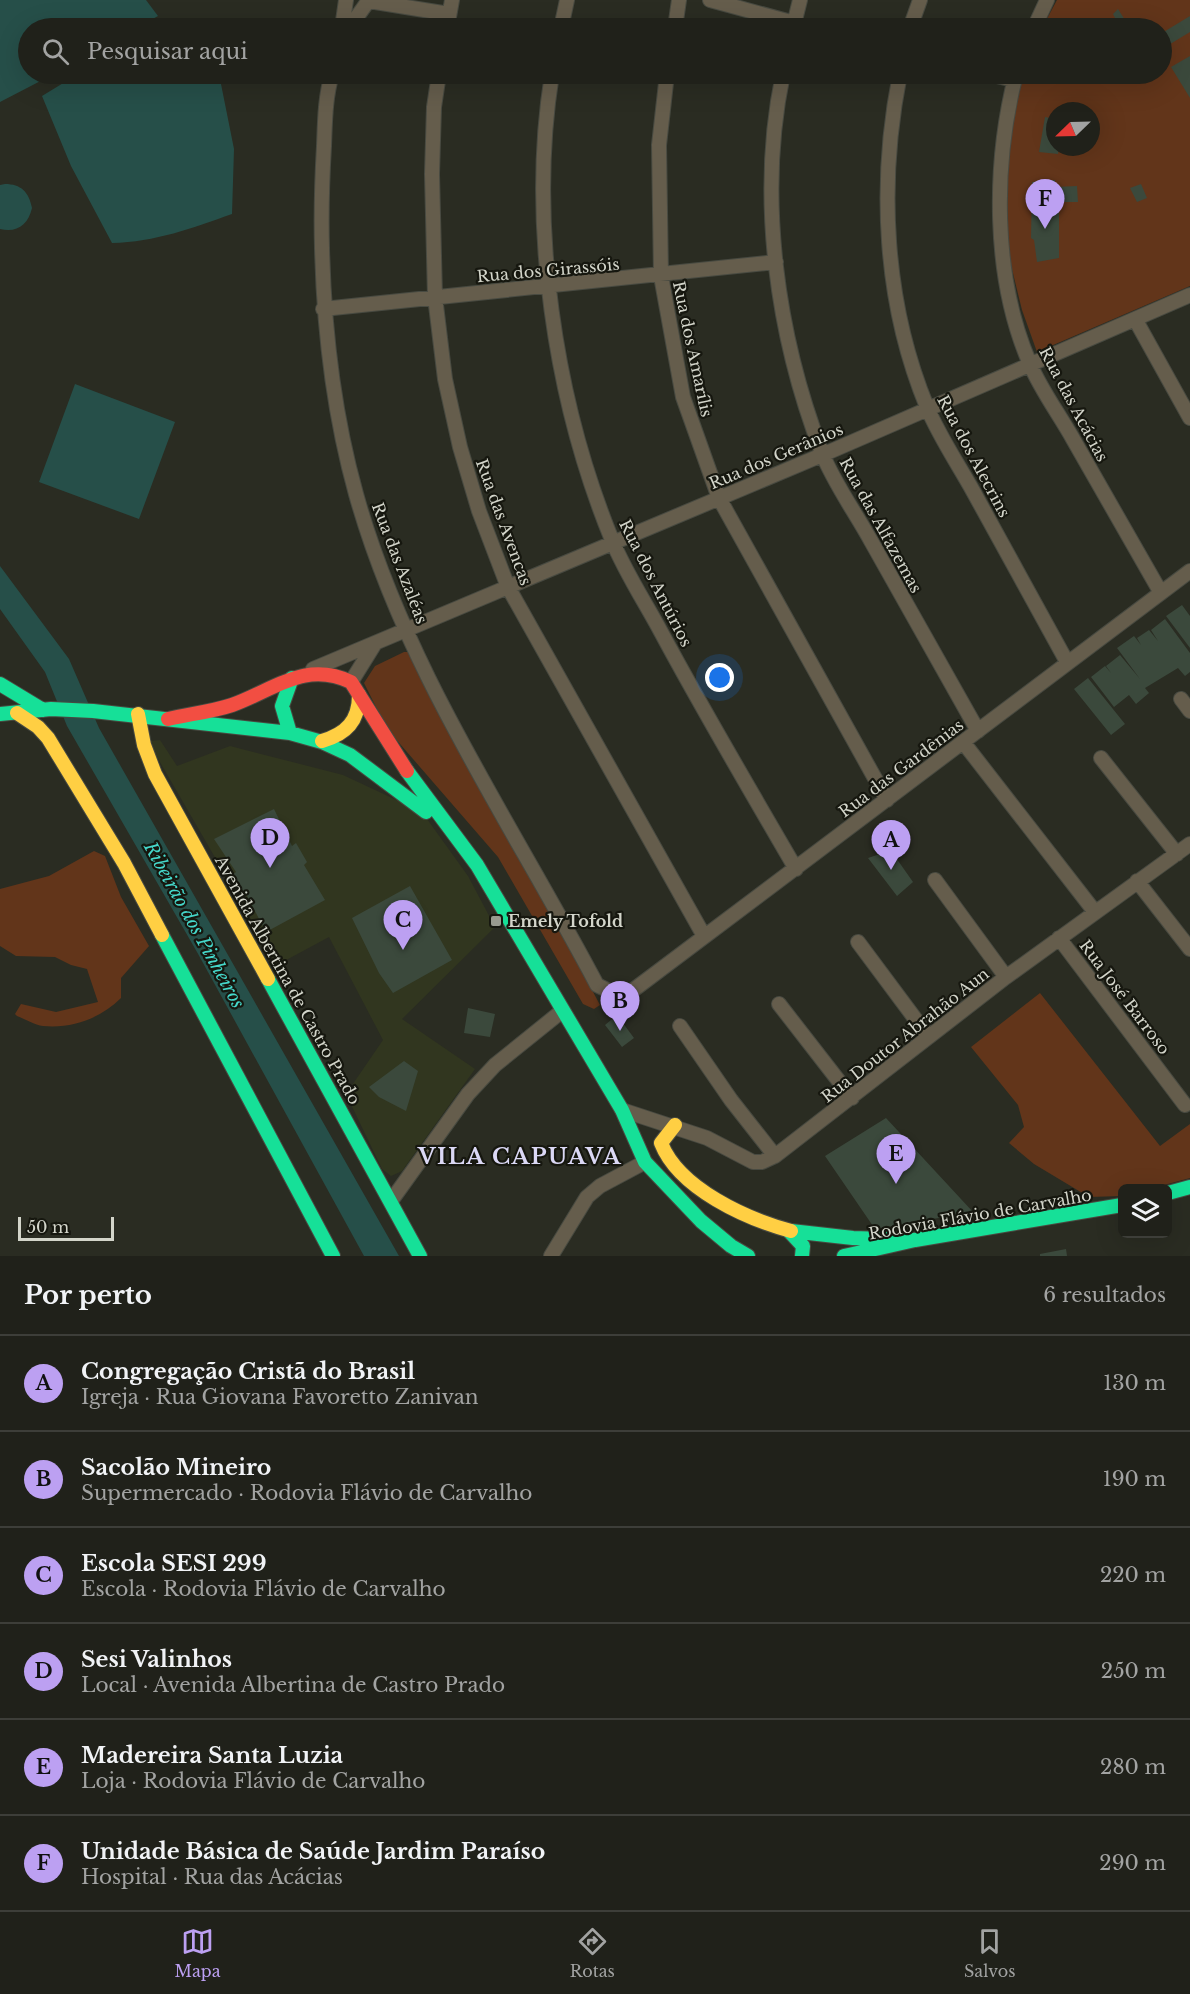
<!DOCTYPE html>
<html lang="pt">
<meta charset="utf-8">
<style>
:root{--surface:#20211a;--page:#282923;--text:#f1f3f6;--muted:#a2a3a2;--line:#3d3e39;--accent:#bca0f2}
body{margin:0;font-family:"Libre Baskerville",serif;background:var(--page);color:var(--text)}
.controls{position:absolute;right:18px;bottom:18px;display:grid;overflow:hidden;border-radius:9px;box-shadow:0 6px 24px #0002}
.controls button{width:54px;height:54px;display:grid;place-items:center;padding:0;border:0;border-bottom:2px solid var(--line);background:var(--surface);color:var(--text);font:30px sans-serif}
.compass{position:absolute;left:1046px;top:102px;width:54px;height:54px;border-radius:50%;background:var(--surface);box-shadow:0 6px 24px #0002;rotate:247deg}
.scale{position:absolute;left:18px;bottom:15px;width:96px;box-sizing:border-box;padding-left:6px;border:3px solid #d3d5ca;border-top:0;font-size:16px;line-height:21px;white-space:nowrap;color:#d3d5ca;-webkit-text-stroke:4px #16170f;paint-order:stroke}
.you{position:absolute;left:720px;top:678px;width:21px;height:21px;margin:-15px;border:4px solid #fff;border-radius:50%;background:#1a73e8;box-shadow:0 0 0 9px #1a73e833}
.badge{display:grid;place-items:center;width:39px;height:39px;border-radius:50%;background:var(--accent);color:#111;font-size:20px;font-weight:700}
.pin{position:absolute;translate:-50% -50px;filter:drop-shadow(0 2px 3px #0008)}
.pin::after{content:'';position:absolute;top:32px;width:21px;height:18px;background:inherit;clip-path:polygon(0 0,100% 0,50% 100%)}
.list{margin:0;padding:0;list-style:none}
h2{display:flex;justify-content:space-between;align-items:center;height:78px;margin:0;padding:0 24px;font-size:26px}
h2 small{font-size:20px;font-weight:400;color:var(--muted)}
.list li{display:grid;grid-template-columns:39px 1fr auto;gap:18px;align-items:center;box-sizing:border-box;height:96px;padding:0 24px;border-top:2px solid var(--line)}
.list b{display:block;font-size:22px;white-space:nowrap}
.list p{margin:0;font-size:20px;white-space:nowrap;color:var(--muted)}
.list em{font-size:20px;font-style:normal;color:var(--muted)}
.icon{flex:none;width:33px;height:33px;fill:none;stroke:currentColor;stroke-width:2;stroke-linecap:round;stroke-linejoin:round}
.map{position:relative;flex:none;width:1190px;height:1256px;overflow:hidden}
.search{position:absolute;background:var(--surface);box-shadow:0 6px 24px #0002;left:18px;right:18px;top:18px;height:66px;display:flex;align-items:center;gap:15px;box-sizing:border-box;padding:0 21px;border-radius:33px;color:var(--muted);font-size:22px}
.sheet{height:654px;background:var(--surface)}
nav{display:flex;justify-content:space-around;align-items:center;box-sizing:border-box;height:84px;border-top:2px solid var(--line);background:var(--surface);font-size:16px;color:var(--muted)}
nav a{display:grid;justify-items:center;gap:3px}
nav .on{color:var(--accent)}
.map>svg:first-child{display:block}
.built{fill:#31361f}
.green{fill:#62351a;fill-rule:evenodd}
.water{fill:#264f49}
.building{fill:#3b493c}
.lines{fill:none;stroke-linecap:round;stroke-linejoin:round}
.street-casing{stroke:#484a41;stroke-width:16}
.fast-casing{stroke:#484a41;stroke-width:16}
.slow-casing{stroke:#484a41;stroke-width:16}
.jam-casing{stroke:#484a41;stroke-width:16}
.street{stroke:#655d4c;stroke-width:14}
.fast{stroke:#16e098;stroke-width:14}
.slow{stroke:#ffcf43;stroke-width:14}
.jam{stroke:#f24e42;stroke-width:14}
.poi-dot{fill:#989a8f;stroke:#16170f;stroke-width:2}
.labels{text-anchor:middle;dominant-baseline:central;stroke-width:4.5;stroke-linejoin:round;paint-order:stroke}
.street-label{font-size:16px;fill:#d3d5ca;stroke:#16170f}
.poi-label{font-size:16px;font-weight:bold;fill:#d3d5ca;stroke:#16170f;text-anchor:start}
.water-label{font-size:18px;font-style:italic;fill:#45d7ca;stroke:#16170f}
.district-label{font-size:22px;font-weight:bold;letter-spacing:1.5px;fill:#dbd8f5;stroke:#16170f}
</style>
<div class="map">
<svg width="1190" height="1256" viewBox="0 0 1190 1256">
<rect width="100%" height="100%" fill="#2a2c22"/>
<path class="built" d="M160,740l17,26 53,-20 113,29 79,37 46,64 27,51 -93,92 73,50 -73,102 -11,5 -9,-7 -36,-75 37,-54 -54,-103 -52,28 -124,-215 -3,-9z"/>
<path class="green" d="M1057,0h133v286l-153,66 -15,-42 -11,-45 -6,-42 3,-112 15,-37h139v-46h-120zM1055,111h36v36h-36z
M404,652h8l188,353 -6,4 -11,-5 -85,-147 -111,-128 -23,-46 11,-17z
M94,851l11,5 16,41 28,49 -28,32v20c-20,20 -49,31 -78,28 -8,-1 -18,-7 -26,-10l-2,-2 6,-10 35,8 42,-10 -11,-33 -16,-4 -16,-8 -39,-1 -16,-10v-57l49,-13z
M1040,993l120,153 30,-22v54l-37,10h-31v8l-33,1 -55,-33 -25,-21 15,-16 -6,-22 -47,-58z"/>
<path class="water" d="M0,0h146l12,16 -22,12h-108v46h26l-54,28z
M78,74h141l15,75 -2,65c-39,14 -77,28 -120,29l-41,-77 -29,-70z
M5,184c16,0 24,8 27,24 -4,17 -15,25 -32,21v-44z
M75,384l100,38 -36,97 -100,-37z
M0,566l69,93 30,69 300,528h-35l-167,-304 -130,-226 -22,-54 -45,-63z"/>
<path class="building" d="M1118,9l12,19h-10l-7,-14z
M1190,16v16l-28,17v-16z
M1190,56v42l-19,-31z
M1045,117l10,2v28h4l-1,7 -19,-2z
M1055,180v7l22,-1 1,16h-19v56l-22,4 -3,-22 -3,-2 1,-56z
M1141,184l6,14 -10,4 -7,-14z
M1182,605l8,11v32l-24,-32z
M1165,619l25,34v19l-5,4 -7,-8 -33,20 4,5 -13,11 -7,-9 -15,12 -23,-30 14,-11 6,7 -5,-7 14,-11 20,24 -23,-31 17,-12 7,9 -4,-7 12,-8 9,11 -7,-11z
M1088,678l37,46 -14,11 -37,-46z
M274,809l18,37 4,-3 11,19 -3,3 21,35 -59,32 -21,-40 -4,1 -9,-18 4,-3 -22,-33z
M887,845l26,37 -16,14 -29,-38 12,-4z
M410,886l42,74 -59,33 -14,-20 -27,-55z
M468,1008l27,6 -5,23 -26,-4z
M617,1015l17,23 -12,9 -17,-22z
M404,1061l14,10 -12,40 -27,-14 -10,-10z
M886,1118l87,94 -98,17 -50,-73z
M1066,1249l1,7h-27v-2z"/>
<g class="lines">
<g class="street-casing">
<path id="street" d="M710,0l103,28
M369,1l80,13
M342,28l4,-28
M349,28l20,-28
M447,28l5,-28
M561,28l6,-28
M675,28l4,-28
M793,28l7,-28
M910,28l10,-28
M1034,28l13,-28
M332,74c-7,24 -7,47 -8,72 -2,34 -3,68 -2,102 2,83 12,167 34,246 49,176 157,331 241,491l16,8 19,-2 558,-420
M439,74l-5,33 -2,67 3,123 10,82 15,68 19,64 29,76 196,349
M552,74c-24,149 3,327 60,466 13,32 33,62 49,92 43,80 89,158 135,237
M667,74l-8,71 2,131 22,121 36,101 168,302
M783,74c-26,123 -6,262 39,379 12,30 33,59 49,88 35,63 71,126 107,190
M900,74c-22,110 -16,229 27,333 12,29 31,57 46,84 31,57 63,114 94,171
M988,74l26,6
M1016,74c-23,90 -24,203 14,290 11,26 29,50 43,75 29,51 58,102 88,154
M323,309l453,-47
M1135,319l55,99
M313,669l509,-214 368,-160
M351,682l23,-37
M1181,699l9,12
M963,742l132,170
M1101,758l76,96
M935,880l71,97
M1137,881l53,68
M1059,938l126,167
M858,942l70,94
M779,1004l73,94
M680,1026l51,74 44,56
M622,1110l85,28 46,24h9l13,-6 231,-179 184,-133
M391,1201l77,-107 27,-29 67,-54
M551,1256l36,-59 13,-11 45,-24"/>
</g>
<g class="fast-casing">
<path id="fast" d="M0,684l43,26
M0,714l51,-5 42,2 197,22 32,9 28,13 76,57
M290,733l-8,-27 10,-28
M407,771l70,94 145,245 23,52 56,59 30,25 17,10
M162,935l171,321
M268,979l152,277
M1168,1193l22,-6
M789,1231l14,15 -1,10
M791,1231l62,7 62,2
M844,1256l71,-16 207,-35"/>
</g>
<g class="slow-casing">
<path id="slow" d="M17,713l21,14 10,11 76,125 38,72
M138,714l6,31 11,29 113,205
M322,741c24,-7 37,-20 37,-46
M675,1125l-14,18c18,46 86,76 130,88"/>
</g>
<g class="jam-casing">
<path id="jam" d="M168,719c21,-5 43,-7 64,-14 42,-15 73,-45 119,-23l56,89"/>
</g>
<use href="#street" class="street"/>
<use href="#fast" class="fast"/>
<use href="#slow" class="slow"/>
<use href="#jam" class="jam"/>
</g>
<rect class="poi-dot" x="490" y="915" width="12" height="12" rx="3"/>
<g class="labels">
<g class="street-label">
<text transform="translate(548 270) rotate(-5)">Rua dos Girassóis</text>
<text transform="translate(693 349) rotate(78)">Rua dos Amarílis</text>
<text transform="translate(1074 404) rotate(62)">Rua das Acácias</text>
<text transform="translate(776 456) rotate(-23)">Rua dos Gerânios</text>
<text transform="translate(974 456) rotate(62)">Rua dos Alecrins</text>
<text transform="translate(504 522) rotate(70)">Rua das Avencas</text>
<text transform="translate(881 525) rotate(61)">Rua das Alfazemas</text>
<text transform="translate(400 563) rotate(69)">Rua das Azaléas</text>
<text transform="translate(656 583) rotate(63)">Rua dos Antúrios</text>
<text transform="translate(901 768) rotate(-37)">Rua das Gardênias</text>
<text transform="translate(288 980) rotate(61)">Avenida Albertina de Castro Prado</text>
<text transform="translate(1125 997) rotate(53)">Rua José Barroso</text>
<text transform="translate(905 1035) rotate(-38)">Rua Doutor Abrahão Aun</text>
<text transform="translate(980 1214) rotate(-10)">Rodovia Flávio de Carvalho</text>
</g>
<g class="poi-label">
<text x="508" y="921">Emely Tofold</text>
</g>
<g class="water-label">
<text transform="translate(194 925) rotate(61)">Ribeirão dos Pinheiros</text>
</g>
<g class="district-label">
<text x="520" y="1156">VILA CAPUAVA</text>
</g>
</g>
</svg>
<div class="controls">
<button><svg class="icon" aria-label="layers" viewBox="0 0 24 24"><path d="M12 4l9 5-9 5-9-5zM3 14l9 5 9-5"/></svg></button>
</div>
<svg class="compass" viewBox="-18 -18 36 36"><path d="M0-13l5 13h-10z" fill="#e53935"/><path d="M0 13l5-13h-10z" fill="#a2a3a2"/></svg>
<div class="scale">50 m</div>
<div class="you"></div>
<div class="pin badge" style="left:891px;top:870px">A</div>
<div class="pin badge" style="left:620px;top:1031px">B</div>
<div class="pin badge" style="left:403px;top:950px">C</div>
<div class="pin badge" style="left:270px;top:868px">D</div>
<div class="pin badge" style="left:896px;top:1184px">E</div>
<div class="pin badge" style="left:1045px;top:229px">F</div>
<div class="search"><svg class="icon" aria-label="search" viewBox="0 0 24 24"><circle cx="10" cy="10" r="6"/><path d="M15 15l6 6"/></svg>Pesquisar aqui</div>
</div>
<section class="sheet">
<h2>Por perto<small>6 resultados</small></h2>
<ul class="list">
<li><span class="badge">A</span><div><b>Congregação Cristã do Brasil</b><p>Igreja · Rua Giovana Favoretto Zanivan</p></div><em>130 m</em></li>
<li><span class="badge">B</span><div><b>Sacolão Mineiro</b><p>Supermercado · Rodovia Flávio de Carvalho</p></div><em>190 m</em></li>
<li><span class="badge">C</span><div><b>Escola SESI 299</b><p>Escola · Rodovia Flávio de Carvalho</p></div><em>220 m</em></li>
<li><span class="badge">D</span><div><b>Sesi Valinhos</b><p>Local · Avenida Albertina de Castro Prado</p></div><em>250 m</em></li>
<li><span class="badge">E</span><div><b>Madereira Santa Luzia</b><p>Loja · Rodovia Flávio de Carvalho</p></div><em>280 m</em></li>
<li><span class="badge">F</span><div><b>Unidade Básica de Saúde Jardim Paraíso</b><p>Hospital · Rua das Acácias</p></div><em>290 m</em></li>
</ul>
</section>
<nav>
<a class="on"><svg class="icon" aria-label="map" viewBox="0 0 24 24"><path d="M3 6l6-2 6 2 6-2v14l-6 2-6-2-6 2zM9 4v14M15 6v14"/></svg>Mapa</a>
<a><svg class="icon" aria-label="directions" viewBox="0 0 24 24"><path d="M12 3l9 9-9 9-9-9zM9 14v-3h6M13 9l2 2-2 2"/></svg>Rotas</a>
<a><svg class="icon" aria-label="saved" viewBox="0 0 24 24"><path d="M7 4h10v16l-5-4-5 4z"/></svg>Salvos</a>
</nav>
